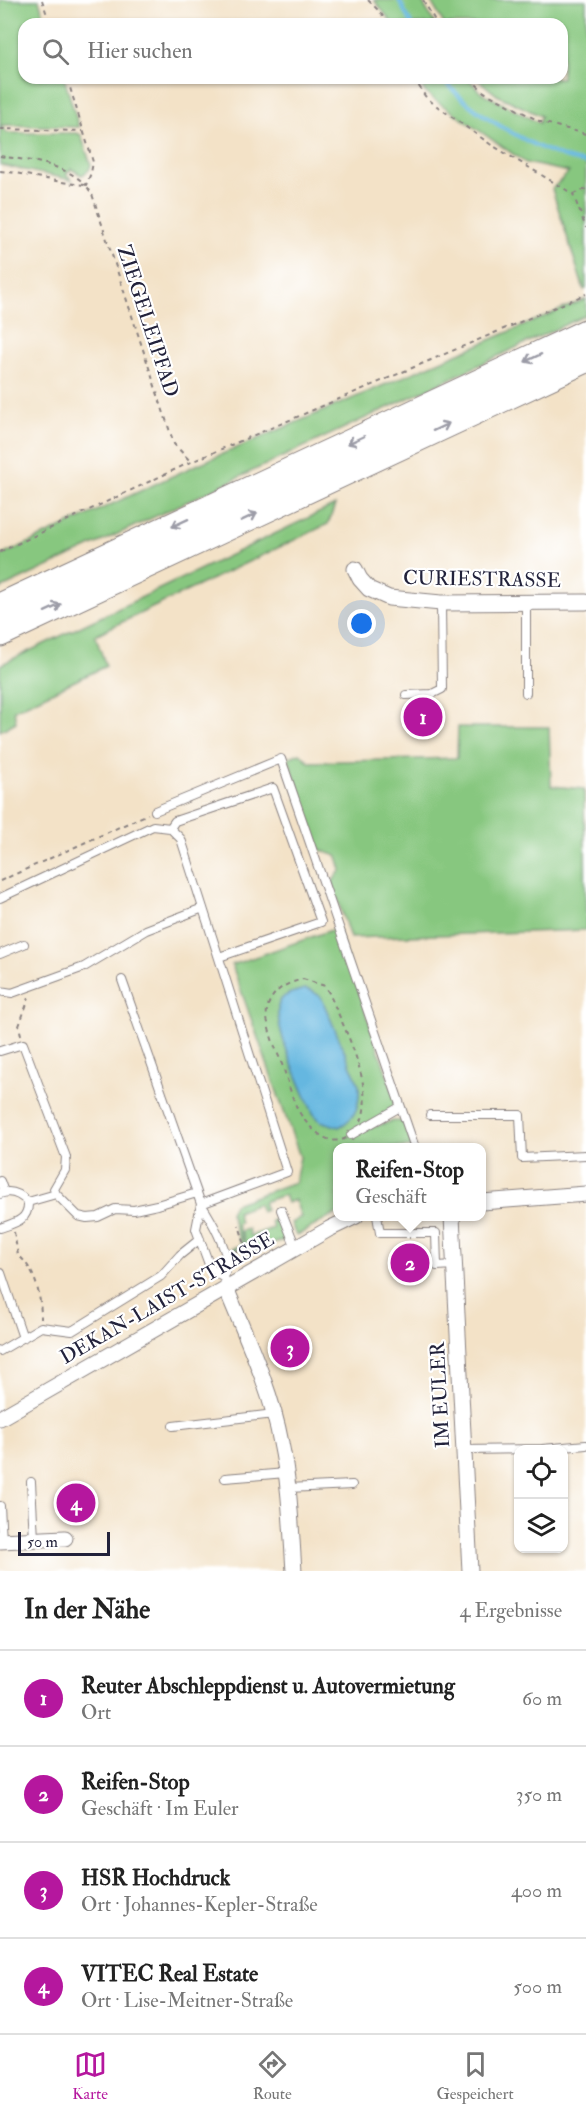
<!DOCTYPE html>
<html lang="de">
<meta charset="utf-8">
<style>
:root{--surface:#fff;--page:#f2f2f2;--text:#222;--muted:#767676;--line:#e0e0e0;--accent:#b5179e}
body{margin:0;font-family:"IM FELL Double Pica",serif;background:var(--page);color:var(--text)}
.controls{position:absolute;right:18px;bottom:18px;display:grid;overflow:hidden;border-radius:12px;box-shadow:0 2px 4px #0004}
.controls button{width:54px;height:54px;display:grid;place-items:center;padding:0;border:0;border-bottom:2px solid var(--line);background:var(--surface);color:var(--text);font:30px sans-serif}
.scale{position:absolute;left:18px;bottom:15px;width:92px;box-sizing:border-box;padding-left:6px;border:3px solid #22223b;border-top:0;font-size:16px;line-height:21px;white-space:nowrap;color:#22223b;-webkit-text-stroke:4px #fff;paint-order:stroke}
.you{position:absolute;left:362px;top:624px;width:21px;height:21px;margin:-15px;border:4px solid #fff;border-radius:50%;background:#1a73e8;box-shadow:0 0 0 9px #1a73e833}
.badge{display:grid;place-items:center;width:39px;height:39px;border-radius:50%;background:var(--accent);color:#fff;font-size:20px;font-weight:700}
.pin{position:absolute;translate:-50% -50%;border:3px solid #fff;box-shadow:0 2px 6px #0006}
.popup{position:absolute;left:333px;top:1143px;width:153px;height:78px;box-sizing:border-box;display:grid;place-content:center;border-radius:12px;background:var(--surface);filter:drop-shadow(0 2px 4px #0005);font-size:20px;white-space:nowrap;color:var(--muted)}
.popup b{font-size:22px;color:var(--text)}
.popup::after{content:'';position:absolute;left:50%;top:100%;margin-left:-12px;border:12px solid transparent;border-top-color:var(--surface)}
.list{margin:0;padding:0;list-style:none}
h2{display:flex;justify-content:space-between;align-items:center;height:78px;margin:0;padding:0 24px;font-size:26px}
h2 small{font-size:20px;font-weight:400;color:var(--muted)}
.list li{display:grid;grid-template-columns:39px 1fr auto;gap:18px;align-items:center;box-sizing:border-box;height:96px;padding:0 24px;border-top:2px solid var(--line)}
.list b{display:block;font-size:22px;white-space:nowrap}
.list p{margin:0;font-size:20px;white-space:nowrap;color:var(--muted)}
.list em{font-size:20px;font-style:normal;color:var(--muted)}
.icon{flex:none;width:33px;height:33px;fill:none;stroke:currentColor;stroke-width:2;stroke-linecap:round;stroke-linejoin:round}
.map{position:relative;flex:none;width:586px;height:1571px;overflow:hidden}
.search{position:absolute;background:var(--surface);box-shadow:0 2px 4px #0004;left:18px;right:18px;top:18px;height:66px;display:flex;align-items:center;gap:15px;box-sizing:border-box;padding:0 21px;border-radius:18px;color:var(--muted);font-size:22px}
.sheet{height:462px;background:var(--surface)}
nav{display:flex;justify-content:space-around;align-items:center;box-sizing:border-box;height:84px;border-top:2px solid var(--line);background:var(--surface);font-size:16px;color:var(--muted)}
nav a{display:grid;justify-items:center;gap:3px}
nav .on{color:var(--accent)}
.map>svg:first-child{display:block}
.green{fill:#87c77f;stroke:#54745d;stroke-width:1.5}
.water{fill:#65b7e0;stroke:#446c8e;stroke-width:1.5}
.lines{fill:none;stroke-linecap:round;stroke-linejoin:round}
.stream{stroke:#65b7e0;stroke-width:4}
.service-casing{stroke:#8a8281;stroke-width:10}
.minor-casing{stroke:#8a8281;stroke-width:17}
.motorway-casing{stroke:#8a8281;stroke-width:29}
.path{stroke:#8a8281;stroke-width:2;stroke-dasharray:4.5 4.5;stroke-linecap:butt}
.service{stroke:#fff;stroke-width:8}
.minor{stroke:#fff;stroke-width:15}
.motorway{stroke:#fff;stroke-width:27}
.oneway{stroke:#9c9ca7}
.labels{text-anchor:middle;dominant-baseline:central;stroke-width:4.5;stroke-linejoin:round;paint-order:stroke}
.street-label{font-size:20px;fill:#22223b;stroke:#fff}
</style>
<div class="map">
<svg width="586" height="1571" viewBox="0 0 586 1571">
<rect width="100%" height="100%" fill="#fff"/>
<filter id="ink" filterUnits="userSpaceOnUse"><feTurbulence type="fractalNoise" baseFrequency=".0167" numOctaves="2"/><feDisplacementMap in="SourceGraphic" scale="12" xChannelSelector="R" yChannelSelector="G"/><feConvolveMatrix kernelMatrix="1 2 1 2 8 2 1 2 1" color-interpolation-filters="sRGB"/></filter>
<filter id="wash" filterUnits="userSpaceOnUse"><feTurbulence type="fractalNoise" baseFrequency=".008" numOctaves="4" result="noise"/><feDisplacementMap in="SourceGraphic" scale="24" xChannelSelector="R" yChannelSelector="G"/><feGaussianBlur stdDeviation="1.35" result="paint"/><feColorMatrix in="noise" values="0 0 0 0 0 0 0 0 0 0 0 0 0 0 0 0 0 1.4 0 .05"/><feComposite in="paint" operator="in"/></filter>
<g filter="url(#wash)">
<rect width="100%" height="100%" fill="#f3e2c7"/>
<path class="green" d="M0,0h39l7,24h-22v54h40l15,49 -79,-2z
M374,0h47l14,24h-42z
M430,0h156v289l-2,1 -32,-101 17,-17 -43,-9 -91,-63 -10,-8 -7,-14h50l12,14 59,31 2,-7 -44,-21 -21,-17h86v-54h-118z
M0,126l7,7h70l4,2 10,30 -2,5 -7,5 -11,-6 -5,5 6,6 -72,-15z
M586,299v16l-586,274v-33l194,-90z
M335,505l-7,19 -233,111 11,31 -92,44 2,12 -16,9v-66z
M458,727h91l2,59 33,3 2,141 -236,8 -18,-56 9,-12 -4,-14 -17,-6 -32,-92 12,-5 9,9 148,-4z
M337,928l58,170v9l-28,22 26,-8h9l4,5 7,21 -75,1v65l-42,23 -5,-13 10,-6 -6,-17 -8,3 -3,-8 -21,7 3,8 -5,2 -3,-8 -21,8 3,11 -3,1 7,21 -2,3 -13,4v-2l12,-5 -11,-32 4,-9 61,-22 5,-25 -68,-192z
M277,1219l4,2 6,18 -33,12 -6,-1 -7,-19 7,-2 2,7 23,-8 -2,-7z"/>
<path class="water" d="M305,989l7,2 9,6 38,88c1,19 -2,33 -20,42l-19,-6 -7,-8c-9,-21 -44,-93 -33,-112 5,-8 16,-9 25,-12z"/>
<g class="lines">
<path class="stream" d="M399,0l12,24
M443,78c25,35 101,77 143,85"/>
</g>
</g>
<g filter="url(#ink)">
<g class="lines">
<g class="service-casing">
<path id="service" d="M526,693v-91
M406,695l26,-1 10,-5 -1,-86
M155,811l126,-52 134,389
M170,828l5,-7 98,-33 48,134 -102,35
M0,898l153,-72 17,2 11,11 106,333 -86,32c11,17 22,36 26,56 2,11 -6,12 -1,28
M0,954l24,-10
M122,980l79,224 -5,25 14,38 12,10
M0,991l12,2 72,-26 62,-37 57,-22
M0,1051l23,-7 43,113 -1,13 -11,19 2,5 22,22 9,2 11,-1 17,-8 19,1 23,-5 40,-12
M430,1115h90l2,43 64,-3
M351,1135l49,-28
M0,1181l4,11
M0,1194c11,-5 20,0 28,8 1,18 -13,21 -28,26
M28,1202l28,-8
M281,1210l15,38
M377,1216l3,17h56l1,33 18,-1
M0,1273h1l22,65
M0,1351l41,-24 31,4 89,-55 19,-21 20,-16
M173,1426l101,-12
M464,1450l78,-1 44,-4
M225,1478l61,-5
M31,1482l3,57
M288,1488l64,-3
M0,1506l2,35"/>
</g>
<g class="minor-casing">
<path id="minor" d="M355,569l5,10 9,10 20,9 52,5 145,-1
M482,1202l104,-8
M452,1216l18,355
M226,1288c21,51 45,101 55,155 9,42 10,85 13,128
M0,1418l329,-189 27,-13
M0,1541l65,-3"/>
</g>
<g class="motorway-casing">
<path id="motorway" d="M0,607l586,-274
M0,633l586,-274"/>
</g>
<path class="path" d="M42,0l8,24
M368,0l12,12 8,12
M423,0l14,24
M414,78l11,18 9,8 56,40 83,50 13,34
M470,78l14,14 57,30 45,12
M0,129l83,2
M0,156c30,5 63,7 86,29l5,-12 2,-11 -26,-84
M0,171c29,3 56,12 86,14l6,9 82,250 17,18
M573,194l13,-5
M0,552l191,-90 395,-168
M0,881l148,-67
M303,979l22,7 4,7c14,33 60,117 19,144 -10,6 -20,4 -29,-3 -9,-6 -16,-15 -21,-24 -7,-14 -10,-29 -15,-43 -5,-14 -13,-29 -15,-44 -2,-7 -2,-15 2,-22 7,-14 19,-18 33,-22z
M21,1035l-2,-9 10,-28
M14,1232l4,23c18,15 23,41 23,64
M234,1252l12,-4 -7,-23"/>
<use href="#service" class="service"/>
<use href="#minor" class="minor"/>
<use href="#motorway" class="motorway"/>
</g>
<defs><path id="oneway-shaft" d="M-6 0H5M1.5-3L5.5 0L1.5 3" fill="none" stroke-width="1.6" stroke-linecap="round" stroke-linejoin="round" transform="scale(1.5)"/></defs>
<g class="oneway">
<use href="#oneway-shaft" transform="translate(533 358) rotate(155)"/>
<use href="#oneway-shaft" transform="translate(441 427) rotate(-25)"/>
<use href="#oneway-shaft" transform="translate(356 440) rotate(155)"/>
<use href="#oneway-shaft" transform="translate(249 517) rotate(-25)"/>
<use href="#oneway-shaft" transform="translate(180 523) rotate(155)"/>
<use href="#oneway-shaft" transform="translate(53 608) rotate(-25)"/>
</g>
</g>
<g class="labels">
<g class="street-label">
<text transform="translate(148 321) rotate(72)">ZIEGELEIPFAD</text>
<text transform="translate(482 579) rotate(1)">CURIESTRASSE</text>
<text transform="translate(167 1298) rotate(-30)">DEKAN-LAIST-STRASSE</text>
<text transform="translate(440 1395) rotate(-93)">IM EULER</text>
</g>
</g>
</svg>
<div class="controls">
<button><svg class="icon" aria-label="locate" viewBox="0 0 24 24"><circle cx="12" cy="12" r="6"/><path d="M12 2v4M12 18v4M2 12h4M18 12h4"/></svg></button>
<button><svg class="icon" aria-label="layers" viewBox="0 0 24 24"><path d="M12 4l9 5-9 5-9-5zM3 14l9 5 9-5"/></svg></button>
</div>
<div class="scale">50 m</div>
<div class="you"></div>
<div class="pin badge" style="left:423px;top:717px">1</div>
<div class="pin badge" style="left:410px;top:1263px">2</div>
<div class="popup"><b>Reifen-Stop</b>Geschäft</div>
<div class="pin badge" style="left:290px;top:1348px">3</div>
<div class="pin badge" style="left:76px;top:1503px">4</div>
<div class="search"><svg class="icon" aria-label="search" viewBox="0 0 24 24"><circle cx="10" cy="10" r="6"/><path d="M15 15l6 6"/></svg>Hier suchen</div>
</div>
<section class="sheet">
<h2>In der Nähe<small>4 Ergebnisse</small></h2>
<ul class="list">
<li><span class="badge">1</span><div><b>Reuter Abschleppdienst u. Autovermietung</b><p>Ort</p></div><em>60 m</em></li>
<li><span class="badge">2</span><div><b>Reifen-Stop</b><p>Geschäft · Im Euler</p></div><em>350 m</em></li>
<li><span class="badge">3</span><div><b>HSR Hochdruck</b><p>Ort · Johannes-Kepler-Straße</p></div><em>400 m</em></li>
<li><span class="badge">4</span><div><b>VITEC Real Estate</b><p>Ort · Lise-Meitner-Straße</p></div><em>500 m</em></li>
</ul>
</section>
<nav>
<a class="on"><svg class="icon" aria-label="map" viewBox="0 0 24 24"><path d="M3 6l6-2 6 2 6-2v14l-6 2-6-2-6 2zM9 4v14M15 6v14"/></svg>Karte</a>
<a><svg class="icon" aria-label="directions" viewBox="0 0 24 24"><path d="M12 3l9 9-9 9-9-9zM9 14v-3h6M13 9l2 2-2 2"/></svg>Route</a>
<a><svg class="icon" aria-label="saved" viewBox="0 0 24 24"><path d="M7 4h10v16l-5-4-5 4z"/></svg>Gespeichert</a>
</nav>
